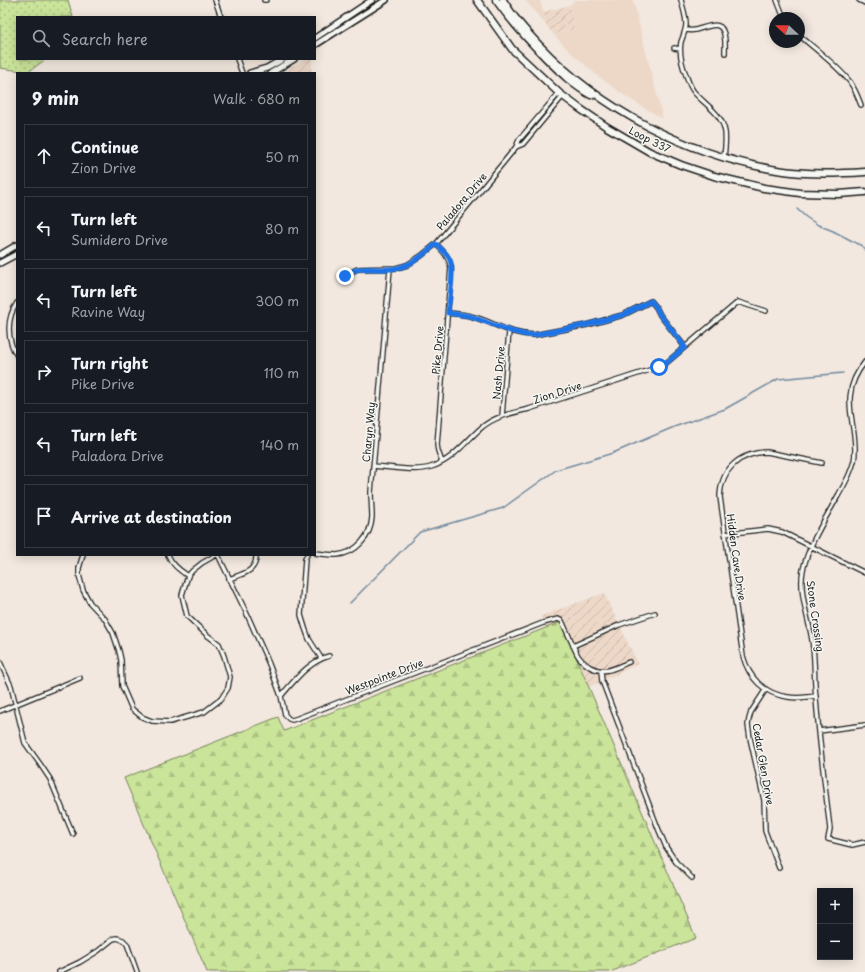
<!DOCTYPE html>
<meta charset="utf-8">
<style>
:root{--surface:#171b24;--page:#242831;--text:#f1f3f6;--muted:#9ea1a6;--line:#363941}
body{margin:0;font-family:"Playpen Sans",sans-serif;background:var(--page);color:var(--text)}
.controls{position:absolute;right:12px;bottom:12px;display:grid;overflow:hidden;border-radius:0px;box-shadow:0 2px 10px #0003}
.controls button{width:36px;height:36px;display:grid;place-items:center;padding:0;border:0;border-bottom:1px solid var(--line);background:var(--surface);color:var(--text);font:20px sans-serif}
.compass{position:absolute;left:769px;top:12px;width:36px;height:36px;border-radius:50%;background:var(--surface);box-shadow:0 2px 10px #0003;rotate:292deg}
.stop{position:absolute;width:12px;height:12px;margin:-9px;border:3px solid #1a73e8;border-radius:50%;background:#fff}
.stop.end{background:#1a73e8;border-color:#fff;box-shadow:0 1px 4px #0008}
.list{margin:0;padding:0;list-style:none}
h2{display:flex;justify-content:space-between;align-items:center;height:52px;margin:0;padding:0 16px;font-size:17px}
h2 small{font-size:13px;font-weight:400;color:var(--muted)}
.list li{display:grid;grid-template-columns:26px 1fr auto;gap:12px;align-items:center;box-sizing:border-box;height:64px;margin:0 8px 8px;padding:0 8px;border:1px solid var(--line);border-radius:0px}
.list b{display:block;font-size:15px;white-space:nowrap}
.list p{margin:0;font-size:13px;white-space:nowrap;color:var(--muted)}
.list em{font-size:13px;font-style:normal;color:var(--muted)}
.icon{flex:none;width:22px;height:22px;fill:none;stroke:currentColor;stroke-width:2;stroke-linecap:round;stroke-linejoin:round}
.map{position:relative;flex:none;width:865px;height:972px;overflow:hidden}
.search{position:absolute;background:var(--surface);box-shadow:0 2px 10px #0003;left:16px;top:16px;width:300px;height:44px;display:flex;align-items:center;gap:10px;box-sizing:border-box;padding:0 14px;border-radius:0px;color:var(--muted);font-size:15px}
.panel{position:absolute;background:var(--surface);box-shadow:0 2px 10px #0003;left:16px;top:72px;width:300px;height:484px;border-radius:0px}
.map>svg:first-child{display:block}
.built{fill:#edd8c8}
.industrial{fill:url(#industrial-furrows)}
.forest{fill:url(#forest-firs);stroke:#73805b}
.park{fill:url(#park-dots);stroke:#73805b}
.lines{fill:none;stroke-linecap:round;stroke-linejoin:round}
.stream{stroke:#72899e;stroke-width:1.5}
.street-casing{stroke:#1c1c1c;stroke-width:6}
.secondary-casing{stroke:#1c1c1c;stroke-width:8}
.primary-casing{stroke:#1c1c1c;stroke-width:9}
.street{stroke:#f6f6f2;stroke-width:3.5}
.secondary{stroke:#f6f6f2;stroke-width:5}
.primary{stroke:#f6f6f2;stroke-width:6}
.route{stroke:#1a73e8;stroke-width:5}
.labels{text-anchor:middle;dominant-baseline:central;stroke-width:3;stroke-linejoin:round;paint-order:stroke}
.street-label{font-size:10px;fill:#1c1c1c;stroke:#f6f6f2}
</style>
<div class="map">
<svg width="865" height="972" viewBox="0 0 865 972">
<defs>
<pattern id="industrial-furrows" width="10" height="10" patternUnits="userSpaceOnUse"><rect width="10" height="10" fill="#edd8c8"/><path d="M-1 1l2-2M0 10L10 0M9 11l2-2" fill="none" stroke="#cbb9ab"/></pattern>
<pattern id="forest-firs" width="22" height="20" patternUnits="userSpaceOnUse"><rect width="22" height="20" fill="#cae49a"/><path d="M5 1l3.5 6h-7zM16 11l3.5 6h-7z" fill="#adc384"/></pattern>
<pattern id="park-dots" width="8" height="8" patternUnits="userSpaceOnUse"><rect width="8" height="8" fill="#cae49a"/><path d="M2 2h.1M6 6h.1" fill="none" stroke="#adc384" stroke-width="1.8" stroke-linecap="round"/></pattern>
</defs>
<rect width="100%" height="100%" fill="#f2e8df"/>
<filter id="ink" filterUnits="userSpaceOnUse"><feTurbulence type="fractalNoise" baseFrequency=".025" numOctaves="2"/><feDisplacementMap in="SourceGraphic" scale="8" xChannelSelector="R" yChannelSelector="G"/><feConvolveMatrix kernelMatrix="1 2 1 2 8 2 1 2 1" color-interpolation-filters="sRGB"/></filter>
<g filter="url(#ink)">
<path class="built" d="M525,0h15l6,25 -13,-15z
M575,0h58l30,119 -35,-21 -29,-21 -28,-24 -18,-19 22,-5 -5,-24z"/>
<path class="industrial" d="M570,5l5,24 -22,5 -7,-9 -3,-13z
M305,59h7l-1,14h-29z
M604,593l34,71 -49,23 -28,-65 -15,6 -5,-12z"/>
<path class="forest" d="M561,622l135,316 -86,34h-403l-83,-194 154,-61 6,14z"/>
<path class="park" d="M0,0h68l5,17h-56v42h29l-18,13 -28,-4z"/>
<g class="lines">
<path class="stream" d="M797,209l9,8 12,8 15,6 29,15 3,4
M350,603l70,-71 83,-24 53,-38 57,-17 61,-26 51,-18 53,-30 65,-6"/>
<g class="street-casing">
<path id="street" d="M215,0l6,17
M264,0h2
M681,0c2,8 5,16 5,24 0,6 -3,12 -5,18 -2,11 1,23 5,33 2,6 4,12 8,17 11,13 28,21 31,40 1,8 0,17 -1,25
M777,0l7,18
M859,0l6,3
M685,30c4,0 6,1 10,0 8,-1 24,-11 28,1 3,6 2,15 2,22
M799,35c17,15 37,29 51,47 5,7 8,15 11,23
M674,48l6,1
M237,59l5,14
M516,147l7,-3 40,-48
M436,244c8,8 12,12 15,23l-14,178 1,6 4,11
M345,276l12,-7 39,-1 11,-3 14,-9 15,-12 67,-81 13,-16 3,-7 40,-47
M17,303c-11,16 -10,37 0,53
M448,313c7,1 15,1 22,3 23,5 39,19 64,19l53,-10 36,-10 28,-14 5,6 4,8 25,32
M865,362c-20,24 -16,44 -11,72 1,9 2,18 0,27 -3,12 -9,23 -15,33 -13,24 -30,49 -36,76 -5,25 8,53 10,78 2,16 1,33 3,49 3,44 9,88 14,132l-2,10 24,6 13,-3
M502,416l7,-85
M373,466c16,1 43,6 58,1 22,-7 34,-25 50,-39 14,-12 31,-15 48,-19l130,-42 6,-3 73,-62 28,9
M725,534l43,-5 14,3 83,41
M315,553c7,1 15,2 22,2 19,-2 34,-18 35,-38 0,-8 -1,-17 -1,-25l19,-223
M83,555l-4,13v7l4,15 7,13 15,16 8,14 6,18 2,9 1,26 10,23 10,8 10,4 18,1 34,-10 17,-13 7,-11 2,-11 -6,-21 -5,-12 -12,-9 -20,-19 -5,-21 4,-13 2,-6 4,-5 10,-8 14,-8
M168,555c4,10 12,15 20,21
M218,555l28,57 23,52 12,32 4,19 4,4 3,1 6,-2 245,-95 15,-4 4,2 15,33c3,6 7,9 13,13 16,8 24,1 39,-5
M307,555l-2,4 -4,56 4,13 4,11 12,19
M229,579c13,-5 28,-7 27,-24
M573,646l46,-21 36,-12
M0,662l11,24 14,57 15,21 10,15 23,55
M601,671l1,10 56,147 8,19 10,15 16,16
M766,689l-15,23 -2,7 -1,6 2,13 14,62 1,31 14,37
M281,696c14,-16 27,-34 48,-40
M816,696c-10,1 -19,3 -28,1 -24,-3 -39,-19 -45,-41l-23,-159c1,-28 19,-44 47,-45l55,11
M0,711l80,-33
M819,731l46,-6
M59,972l21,-10 18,-11 15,-12 4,-1 6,2 4,4 10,28"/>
</g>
<g class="secondary-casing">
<path id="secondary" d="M315,38l57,-38
M315,45l71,-45
M250,73l17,-5 16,-9
M271,73l23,-14
M0,255l17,-10
M0,263l17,-9"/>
</g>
<g class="primary-casing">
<path id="primary" d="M477,0l35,49 47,44 20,15 28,19 43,25 31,13 33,11 50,12 36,5 39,1 26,-2
M496,0c15,21 32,40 50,58 14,14 28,28 45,37
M503,0c10,17 23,31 36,45 62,65 149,110 238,125 29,5 59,4 88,2"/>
</g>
<use href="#street" class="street"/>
<use href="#secondary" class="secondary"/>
<use href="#primary" class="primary"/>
</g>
</g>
<g class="lines" filter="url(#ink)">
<path class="route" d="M345,276c3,-2 7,-5 11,-6 7,-3 25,0 34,-1 19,-1 32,-13 46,-25 5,5 11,9 14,16 5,12 -1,40 -2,53l22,3 40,15 17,4h7l52,-10 37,-10 28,-14 5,6 4,8 25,32 -20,17 -6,3"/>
</g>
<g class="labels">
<g class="street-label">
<text transform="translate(650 139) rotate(27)">Loop 337</text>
<text transform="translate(461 201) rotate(-50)">Paladora Drive</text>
<text transform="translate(437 350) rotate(-85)">Pike Drive</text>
<text transform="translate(498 373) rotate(-85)">Nash Drive</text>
<text transform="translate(557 392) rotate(-18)">Zion Drive</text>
<text transform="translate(368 432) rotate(-85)">Charyn Way</text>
<text transform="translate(737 557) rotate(82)">Hidden Cave Drive</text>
<text transform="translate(816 616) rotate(82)">Stone Crossing</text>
<text transform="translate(384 676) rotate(-21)">Westpointe Drive</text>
<text transform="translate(764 764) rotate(80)">Cedar Glen Drive</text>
</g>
</g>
</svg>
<div class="controls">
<button>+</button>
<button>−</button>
</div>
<svg class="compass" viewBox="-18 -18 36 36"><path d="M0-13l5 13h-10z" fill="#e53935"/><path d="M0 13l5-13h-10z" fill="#9ea1a6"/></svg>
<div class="stop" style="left:659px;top:367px"></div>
<div class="stop end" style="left:345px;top:276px"></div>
<div class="search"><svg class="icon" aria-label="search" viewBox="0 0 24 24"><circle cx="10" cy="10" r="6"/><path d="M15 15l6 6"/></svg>Search here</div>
<section class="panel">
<h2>9 min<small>Walk · 680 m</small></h2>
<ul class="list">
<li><svg class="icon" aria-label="ahead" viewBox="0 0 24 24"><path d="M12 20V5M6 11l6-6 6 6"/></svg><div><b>Continue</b><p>Zion Drive</p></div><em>50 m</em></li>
<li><svg class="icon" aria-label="left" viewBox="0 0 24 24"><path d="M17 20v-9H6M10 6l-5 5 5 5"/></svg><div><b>Turn left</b><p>Sumidero Drive</p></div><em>80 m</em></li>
<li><svg class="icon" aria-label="left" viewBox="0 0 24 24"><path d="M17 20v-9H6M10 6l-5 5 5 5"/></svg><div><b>Turn left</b><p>Ravine Way</p></div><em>300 m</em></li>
<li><svg class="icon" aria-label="right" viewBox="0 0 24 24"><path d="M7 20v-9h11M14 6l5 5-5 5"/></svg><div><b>Turn right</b><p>Pike Drive</p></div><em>110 m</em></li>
<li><svg class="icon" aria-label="left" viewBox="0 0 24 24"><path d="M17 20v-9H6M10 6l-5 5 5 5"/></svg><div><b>Turn left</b><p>Paladora Drive</p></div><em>140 m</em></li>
<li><svg class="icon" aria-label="arrive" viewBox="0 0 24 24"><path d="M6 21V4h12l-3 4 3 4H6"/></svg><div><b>Arrive at destination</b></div></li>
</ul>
</section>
</div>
